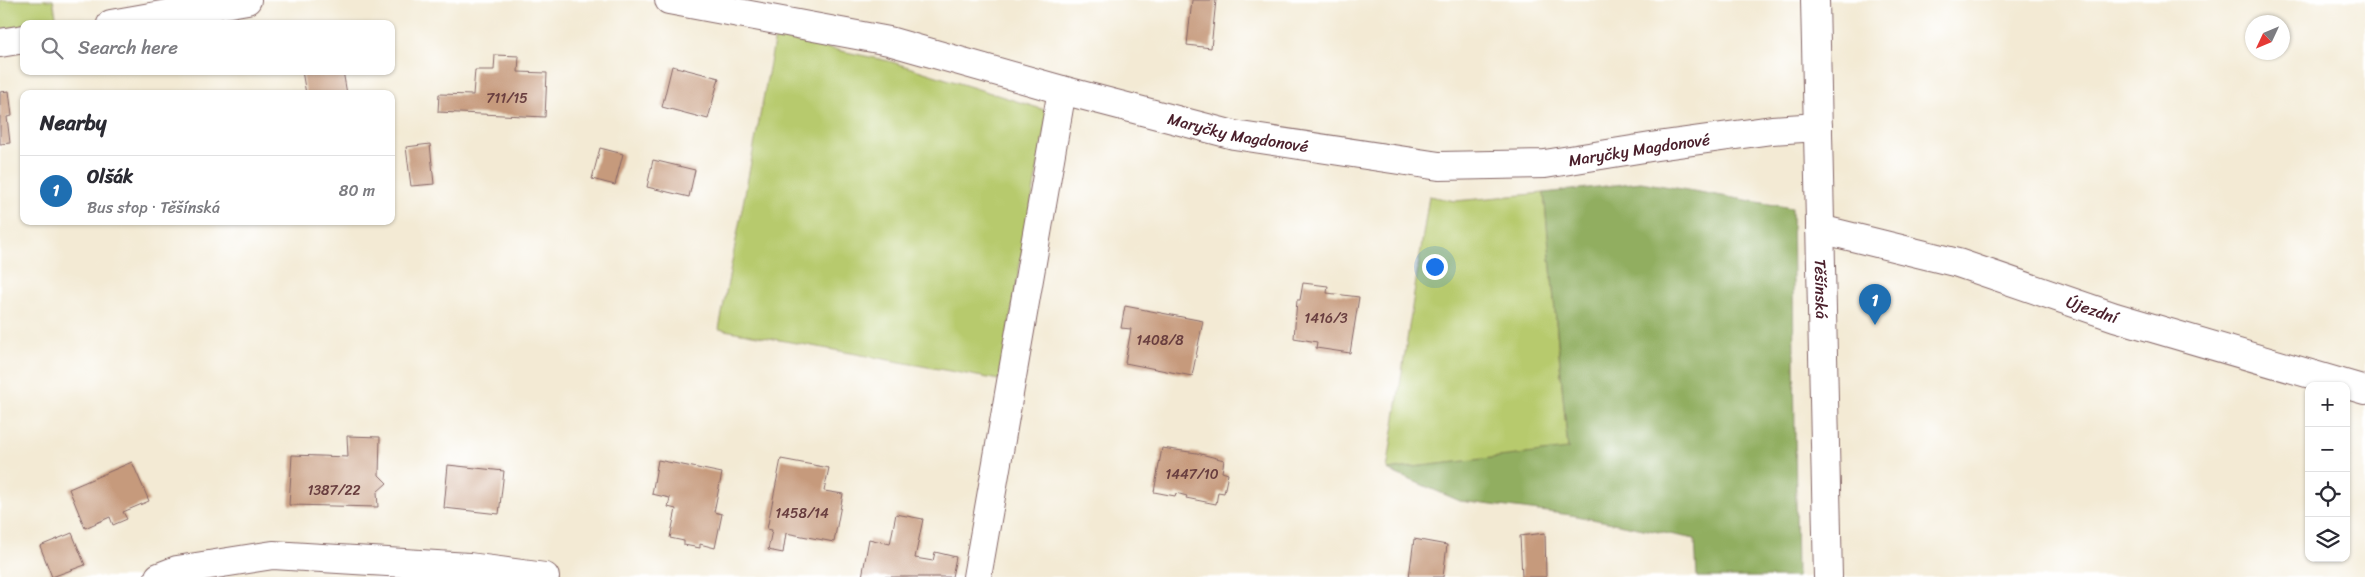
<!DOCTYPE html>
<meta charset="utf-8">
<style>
:root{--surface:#fff;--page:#f7f7f7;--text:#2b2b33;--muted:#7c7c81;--line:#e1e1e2;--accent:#1f6fb2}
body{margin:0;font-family:Sriracha,sans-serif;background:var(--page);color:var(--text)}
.controls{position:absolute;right:15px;bottom:15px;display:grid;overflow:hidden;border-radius:10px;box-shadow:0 1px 4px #0004}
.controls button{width:45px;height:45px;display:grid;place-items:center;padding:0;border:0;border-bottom:1px solid var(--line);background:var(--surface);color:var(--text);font:25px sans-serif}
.compass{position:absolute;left:2245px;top:15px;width:45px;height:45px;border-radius:50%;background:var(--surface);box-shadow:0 1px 4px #0004;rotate:226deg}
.you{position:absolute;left:1434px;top:266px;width:18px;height:18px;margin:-12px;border:4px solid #fff;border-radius:50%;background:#1a73e8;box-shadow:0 0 0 8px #1a73e833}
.badge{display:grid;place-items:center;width:32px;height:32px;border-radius:50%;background:var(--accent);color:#fff;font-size:16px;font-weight:700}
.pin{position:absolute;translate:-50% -41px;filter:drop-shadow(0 1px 2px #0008)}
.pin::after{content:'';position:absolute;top:26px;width:18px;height:15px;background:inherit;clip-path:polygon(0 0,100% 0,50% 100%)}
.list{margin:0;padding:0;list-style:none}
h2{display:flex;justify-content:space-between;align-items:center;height:65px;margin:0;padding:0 20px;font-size:21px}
h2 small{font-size:16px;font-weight:400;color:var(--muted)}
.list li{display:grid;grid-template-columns:32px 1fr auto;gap:15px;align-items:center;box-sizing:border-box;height:70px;padding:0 20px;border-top:1px solid var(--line)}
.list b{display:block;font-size:19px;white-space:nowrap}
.list p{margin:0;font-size:16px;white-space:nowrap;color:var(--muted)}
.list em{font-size:16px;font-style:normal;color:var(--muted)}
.icon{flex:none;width:28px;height:28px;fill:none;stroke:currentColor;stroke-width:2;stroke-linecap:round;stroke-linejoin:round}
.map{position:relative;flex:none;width:2365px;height:577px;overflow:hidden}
.search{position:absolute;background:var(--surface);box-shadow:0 1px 4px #0004;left:20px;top:20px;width:375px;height:55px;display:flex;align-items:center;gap:12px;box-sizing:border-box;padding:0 18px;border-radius:10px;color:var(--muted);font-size:19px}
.panel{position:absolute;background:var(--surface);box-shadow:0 1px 4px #0004;left:20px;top:90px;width:375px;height:135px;border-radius:10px}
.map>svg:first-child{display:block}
.green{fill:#b7ca6d;stroke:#80744c}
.forest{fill:#91ae60;stroke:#6e6646}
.building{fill:#c69a7c}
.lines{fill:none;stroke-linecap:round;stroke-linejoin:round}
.minor-casing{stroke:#856666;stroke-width:30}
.secondary-casing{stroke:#856666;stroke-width:30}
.minor{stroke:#fff;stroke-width:28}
.secondary{stroke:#fff;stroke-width:28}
.labels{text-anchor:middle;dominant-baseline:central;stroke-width:5;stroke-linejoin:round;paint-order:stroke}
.number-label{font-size:14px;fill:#693e3f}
.street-label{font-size:16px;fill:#4a1f2b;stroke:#fff}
</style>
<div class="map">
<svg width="2365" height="577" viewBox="0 0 2365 577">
<rect width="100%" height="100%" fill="#fff"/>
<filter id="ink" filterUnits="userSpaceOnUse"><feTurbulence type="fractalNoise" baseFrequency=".02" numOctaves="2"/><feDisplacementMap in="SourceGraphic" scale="10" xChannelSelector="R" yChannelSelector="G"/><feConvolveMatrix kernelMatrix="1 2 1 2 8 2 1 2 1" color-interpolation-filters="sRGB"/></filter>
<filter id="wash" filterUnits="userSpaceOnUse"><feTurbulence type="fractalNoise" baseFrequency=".0096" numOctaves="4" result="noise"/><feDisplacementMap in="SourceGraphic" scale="20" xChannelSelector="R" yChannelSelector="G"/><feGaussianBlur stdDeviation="1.12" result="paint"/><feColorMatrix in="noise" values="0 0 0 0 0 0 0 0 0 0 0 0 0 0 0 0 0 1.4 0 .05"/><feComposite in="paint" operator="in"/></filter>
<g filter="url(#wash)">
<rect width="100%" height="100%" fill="#f3ead4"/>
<path class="green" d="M0,0h53l4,21 -33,3v2l-24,3z
M775,37l114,24 159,50 -49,269 -280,-51z
M1544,193l24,257 -181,20 42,-274 26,5z"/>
<path class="forest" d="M1641,182l151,26 5,369h-100l-2,-38 -124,-24 -111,-14 -73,-31 181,-21 -24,-256z"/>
<g id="blocks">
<path class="building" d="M1192,0h24l-5,48 -24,-3z
M495,55l24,1 -1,16 29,1 -2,44 -107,-5 1,-18 34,1 2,-25h19z
M672,66l47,12 -11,41 -46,-12z
M302,71h41l4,23h-41z
M9,91l3,25 -5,1 3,26 -10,1v-52z
M430,144l4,40 -23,2 -5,-39z
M600,148l23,6 -8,31 -23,-6z
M653,160l42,10 -6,27 -42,-10z
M1303,283l25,3 -1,7 32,4 -9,56 -34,-5 1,-6 -23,-4 3,-38h3z
M1125,306l78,15 -11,55 -67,-13 6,-34 -10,-1z
M347,436l33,1 -1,38 8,8 -10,9 1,15 -89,-2 3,-50 56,2z
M1162,448l35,5 27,7 -2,12 6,2 -4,19 -6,-1 -2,12 -30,-6 1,-2 -11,-3 -1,3 -21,-4z
M781,459l48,9 -5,23 19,3 -9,48 -48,-9 -3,20 -15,-3 4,-20 -5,-1z
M658,460l64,13 -8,39 8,2 -7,34 -15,-4v4l-16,-3v-4l-14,-3 6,-29 -8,-2 2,-9 -18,-4z
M132,462l17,39 -26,11 4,7 -14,6 -3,-8 -25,11 -16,-39z
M448,465l56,6 -5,43 -55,-6z
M896,514l27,5 -8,39 18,3 2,-9 21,5 -4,20h-90l7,-38 21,5z
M72,533l13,32 -33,12 -12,-31z
M1545,533l1,44h-24l-2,-41z
M1414,539l33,6 -4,32h-34z"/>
</g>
</g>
<g filter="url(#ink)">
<use href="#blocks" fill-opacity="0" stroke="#856666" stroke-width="1"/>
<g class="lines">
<g class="minor-casing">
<g id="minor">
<path id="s1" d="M669,0l220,41 173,49 172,45 205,31 106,-2 112,-18 115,-16 46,-3"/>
<path d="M111,24l136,-24"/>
<path d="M0,43l24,-4"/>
<path id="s2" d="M1820,229l138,34 157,54 250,73"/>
<path d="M159,577l18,-7 96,-15 196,12 76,10"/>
<path d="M977,577l85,-487"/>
</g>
</g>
<g class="secondary-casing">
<g id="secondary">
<path id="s3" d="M1815,0l13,577"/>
</g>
</g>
<use href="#minor" class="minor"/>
<use href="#secondary" class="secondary"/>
</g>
</g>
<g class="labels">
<g class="number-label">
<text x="507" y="98">711/15</text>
<text x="1326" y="318">1416/3</text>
<text x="1160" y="340">1408/8</text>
<text x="1192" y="474">1447/10</text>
<text x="334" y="490">1387/22</text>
<text x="802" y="513">1458/14</text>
</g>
<g class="street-label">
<text stroke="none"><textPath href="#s1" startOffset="585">Maryčky Magdonové</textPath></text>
<text stroke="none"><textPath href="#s1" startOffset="990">Maryčky Magdonové</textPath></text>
<text stroke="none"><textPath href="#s3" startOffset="289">Těšínská</textPath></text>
<text stroke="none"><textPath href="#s2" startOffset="284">Újezdní</textPath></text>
</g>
</g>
</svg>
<div class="controls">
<button>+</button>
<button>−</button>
<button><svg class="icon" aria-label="locate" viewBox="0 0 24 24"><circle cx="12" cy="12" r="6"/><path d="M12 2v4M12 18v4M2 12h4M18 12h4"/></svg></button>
<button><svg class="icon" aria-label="layers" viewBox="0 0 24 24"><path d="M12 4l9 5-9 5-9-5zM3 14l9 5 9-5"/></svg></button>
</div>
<svg class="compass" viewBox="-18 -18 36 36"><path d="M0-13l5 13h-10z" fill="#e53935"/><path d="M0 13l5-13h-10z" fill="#7c7c81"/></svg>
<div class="you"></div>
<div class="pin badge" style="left:1875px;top:325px">1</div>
<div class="search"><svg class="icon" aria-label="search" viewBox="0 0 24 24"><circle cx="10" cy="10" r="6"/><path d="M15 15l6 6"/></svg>Search here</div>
<section class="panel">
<h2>Nearby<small></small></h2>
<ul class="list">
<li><span class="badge">1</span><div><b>Olšák</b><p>Bus stop · Těšínská</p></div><em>80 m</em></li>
</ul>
</section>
</div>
